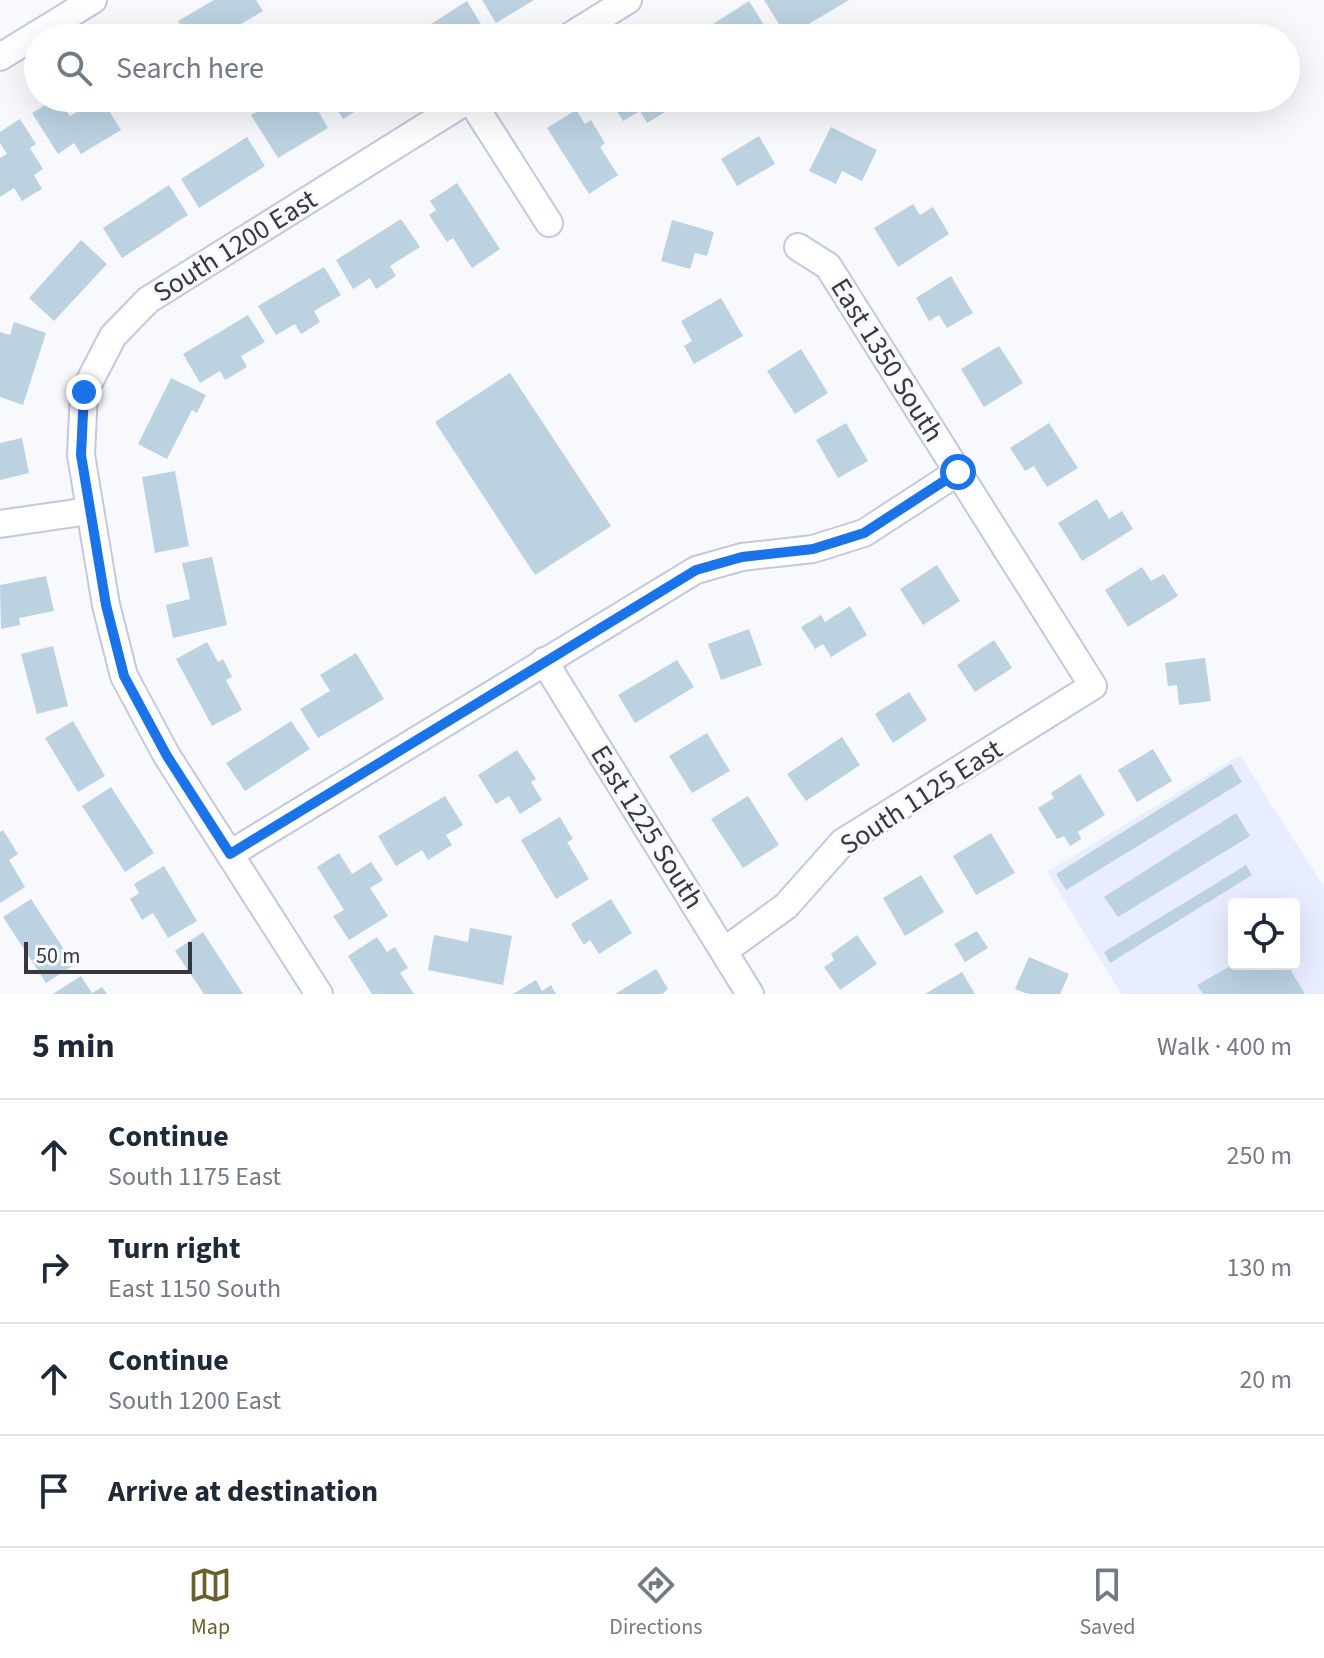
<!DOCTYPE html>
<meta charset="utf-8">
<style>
:root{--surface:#fff;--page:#f2f2f3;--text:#1f2937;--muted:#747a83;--line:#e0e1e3;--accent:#69612d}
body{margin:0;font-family:"Source Sans 3",sans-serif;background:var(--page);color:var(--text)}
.controls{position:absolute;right:24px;bottom:24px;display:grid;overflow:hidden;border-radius:8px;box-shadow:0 8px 32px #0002}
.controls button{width:72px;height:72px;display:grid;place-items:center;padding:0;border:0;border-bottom:2px solid var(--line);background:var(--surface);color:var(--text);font:40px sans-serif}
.scale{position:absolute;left:24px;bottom:20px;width:168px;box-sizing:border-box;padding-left:8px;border:4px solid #363841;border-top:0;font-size:22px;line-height:28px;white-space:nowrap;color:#363841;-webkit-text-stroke:6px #f7f9fd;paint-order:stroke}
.stop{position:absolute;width:24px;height:24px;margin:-18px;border:6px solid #1a73e8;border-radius:50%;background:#fff}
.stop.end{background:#1a73e8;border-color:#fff;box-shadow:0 2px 8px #0008}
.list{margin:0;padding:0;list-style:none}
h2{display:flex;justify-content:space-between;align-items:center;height:104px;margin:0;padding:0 32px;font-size:34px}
h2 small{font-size:26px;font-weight:400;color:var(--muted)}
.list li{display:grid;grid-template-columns:52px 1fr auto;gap:24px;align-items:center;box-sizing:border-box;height:112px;padding:0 32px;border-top:2px solid var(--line)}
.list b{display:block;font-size:30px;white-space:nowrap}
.list p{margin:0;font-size:26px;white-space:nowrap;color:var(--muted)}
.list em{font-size:26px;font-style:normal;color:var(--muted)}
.icon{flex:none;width:44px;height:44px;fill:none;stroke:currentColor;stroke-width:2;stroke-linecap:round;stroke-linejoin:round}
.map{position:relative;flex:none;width:1324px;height:994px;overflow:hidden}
.search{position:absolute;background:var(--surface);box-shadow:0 8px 32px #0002;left:24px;right:24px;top:24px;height:88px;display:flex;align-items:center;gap:20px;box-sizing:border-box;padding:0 28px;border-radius:44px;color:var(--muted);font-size:30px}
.sheet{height:552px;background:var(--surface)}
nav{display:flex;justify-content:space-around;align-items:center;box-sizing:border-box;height:112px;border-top:2px solid var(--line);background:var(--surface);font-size:22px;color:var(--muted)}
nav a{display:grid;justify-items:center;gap:4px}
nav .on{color:var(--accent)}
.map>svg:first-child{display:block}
.built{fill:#e8edff;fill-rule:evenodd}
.building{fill:#bcd2e1}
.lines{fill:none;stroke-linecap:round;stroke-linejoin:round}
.street-casing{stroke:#c2c8de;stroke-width:30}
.street{stroke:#fff;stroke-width:26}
.route{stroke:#1a73e8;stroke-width:10}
.labels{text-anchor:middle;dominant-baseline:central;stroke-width:6;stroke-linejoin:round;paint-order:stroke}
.street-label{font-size:28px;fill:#363841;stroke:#f7f9fd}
</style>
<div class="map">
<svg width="1324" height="994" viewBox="0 0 1324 994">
<rect width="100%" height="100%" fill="#f7f9fd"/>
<path class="built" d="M1240,755l84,132v107h-203l-74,-122zM1234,904h60v60h-60z"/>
<path class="building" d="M214,0h42l7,11 -27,16 7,11h-55l-10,-17z
M482,0h52l-38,23z
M764,0h85l-62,37z
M467,1l18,30 -11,7h-65z
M749,1l19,30 -10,7h-67z
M57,98l13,18 31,-18 20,32 -40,24 -7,-11 -16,11 -26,-41z
M280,98l7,12 24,-12 17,30 -50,30 -27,-43z
M330,98h47l-34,21z
M609,98h48l8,14 -18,11 -7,-12 -17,10z
M576,110l9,14 6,-4 14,23 -5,4 18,28 -29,19 -42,-66z
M20,119l16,25 -6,4 13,21 -9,6 8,14 -20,12 -8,-13 -14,9v-39l7,-4 -7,-11v-11z
M831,127l46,23 -15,31 -20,-10 -6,13 -27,-13z
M759,136l16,28 -38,22 -16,-27z
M247,137l18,29 -66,42 -18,-29z
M457,183l43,66 -28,19 -19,-30 -6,4 -18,-27 7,-5 -6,-9z
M169,185l19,30 -66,43 -19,-30z
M913,204l7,11 13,-8 16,27 -51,33 -24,-39z
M401,219l19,28 -30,19 6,10 -20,13 -6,-11 -17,11 -17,-29z
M672,220l42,12 -7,24 -12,-3 -5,16 -29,-8z
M81,240l26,24 -53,57 -25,-23z
M324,267l17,28 -27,16 6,11 -19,12 -6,-10 -19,11 -18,-29z
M951,276l22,37 -26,15 -8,-13 -10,6 -13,-23z
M721,298l22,38 -49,28 -10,-18 8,-5 -11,-20z
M248,315l17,27 -24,14 6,11 -22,13 -5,-9 -20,12 -17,-29z
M14,322l32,11 -23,72 -23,-8v-65l10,3z
M999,346l24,37 -39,24 -23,-38z
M801,349l27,44 -33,21 -28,-43z
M510,373l101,153 -76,49 -100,-153z
M171,378l35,17 -9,18 -5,-3 -25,49 -29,-15z
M846,423l22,38 -30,17 -22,-38z
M1049,423l29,45 -31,19 -13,-21 -9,5 -15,-23z
M22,438l7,35 -29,7v-37z
M175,471l14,75 -34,7 -13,-76z
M1097,499l12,20 13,-8 11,18 -51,32 -24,-38z
M212,557l15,68 -54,13 -7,-33 24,-6 -8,-36z
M937,565l23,36 -37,24 -23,-36z
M1142,567l9,14 13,-7 14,22 -50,31 -23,-37z
M46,576l8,35 -35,7 1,7 -19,4 -1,-44z
M850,606l17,29 -36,22 -8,-13 -8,5 -14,-22 20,-12 4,7z
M749,629l13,36 -41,15 -13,-36z
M994,640l18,28 -37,24 -18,-27z
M207,642l11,20 5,-3 9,18 -6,3 16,30 -30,16 -36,-67z
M53,646l15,60 -31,8 -16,-60z
M356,653l28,46 -66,39 -18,-29 30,-18 -10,-16z
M1205,658l6,43 -32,4 -2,-20 -9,1 -3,-23z
M677,660l17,27 -59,36 -17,-28z
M909,692l18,28 -34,23 -18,-29z
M73,721l32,55 -27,16 -33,-54z
M291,721l19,28 -65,42 -19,-28z
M707,733l23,38 -38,22 -23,-37z
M842,737l18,28 -54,36 -19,-27z
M1153,749l19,32 -35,21 -19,-32z
M517,750l19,29 -5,3 11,18 -22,14 -11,-18 -13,8 -18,-29z
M1231,764l11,18 -176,108 -10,-16z
M1080,774l25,41 -27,17 3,7 -11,7 -6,-10 -7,3 -19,-31 16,-10 -3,-5z
M111,787l43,66 -29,19 -43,-66z
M445,796l18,29 -17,10 6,10 -24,15 -6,-10 -26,16 -18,-30z
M748,796l31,49 -36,23 -32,-49z
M1236,813l14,23 -132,81 -14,-20z
M560,817l13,22 -6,3 22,37 -33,20 -35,-59z
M3,830l15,24 -9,6 16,27 -25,16v-71z
M991,833l24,40 -39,22 -23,-39z
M339,853l13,21 19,-12 12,18 -13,8 18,28 -39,24 -16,-24 11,-6 -27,-43z
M1246,865l6,10 -142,88 -6,-11z
M164,866l33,55 -29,17 -15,-25 -11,7 -12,-21 9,-6 -5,-9z
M921,875l23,37 -39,24 -22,-38z
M31,899l43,66 -28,18 -43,-66z
M611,899l21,34 -33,21 -9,-14 -6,5 -13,-21z
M470,928l42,8 -9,49 -75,-15 6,-35 34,7z
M977,931l11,17 -23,14 -11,-18z
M203,932l40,62h-39l-29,-43z
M857,935l20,29 -37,26 -16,-23 10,-7 -3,-6z
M377,937l10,15 8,-5 13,21 -8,5 14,21h-42l-24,-38z
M1029,957l40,17 -9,20h-32l-13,-5z
M1234,964h53l18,30h-102l-6,-9z
M656,969l12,20 -6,5h-47z
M962,972l13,22h-50z
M81,976l11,17 10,-6 5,7h-54z
M536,980l6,11 9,-6 5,9h-43z"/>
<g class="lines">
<g class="street-casing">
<path id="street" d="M567,38l61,-38
M0,57l93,-57
M470,99l79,124
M0,524l89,-13
M544,661l206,333
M230,854l466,-284 46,-13 71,-8 51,-16 94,-61
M724,951l62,-45 57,-64 250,-156 -265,-420 -30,-19
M319,994l-152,-238 -43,-80 -18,-71 -25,-150 3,-63 29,-56 35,-36 323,-202"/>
</g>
<use href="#street" class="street"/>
</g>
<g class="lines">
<path class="route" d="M84,392l-3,63 25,150 18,71 43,80 63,98 466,-284 46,-13 71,-8 51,-16 94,-61"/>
</g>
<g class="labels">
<g class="street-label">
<text transform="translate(235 246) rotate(-32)">South 1200 East</text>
<text transform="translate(887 360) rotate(58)">East 1350 South</text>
<text transform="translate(921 797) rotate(-33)">South 1125 East</text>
<text transform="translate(647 827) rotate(58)">East 1225 South</text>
</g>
</g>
</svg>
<div class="controls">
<button><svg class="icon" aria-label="locate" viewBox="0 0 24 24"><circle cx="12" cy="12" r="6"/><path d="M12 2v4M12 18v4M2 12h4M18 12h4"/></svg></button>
</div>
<div class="scale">50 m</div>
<div class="stop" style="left:958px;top:472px"></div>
<div class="stop end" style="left:84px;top:392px"></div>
<div class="search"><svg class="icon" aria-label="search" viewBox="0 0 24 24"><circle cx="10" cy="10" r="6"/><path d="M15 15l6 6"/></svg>Search here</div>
</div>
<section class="sheet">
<h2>5 min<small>Walk · 400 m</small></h2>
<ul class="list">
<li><svg class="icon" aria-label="ahead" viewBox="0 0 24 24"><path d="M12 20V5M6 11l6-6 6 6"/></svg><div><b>Continue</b><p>South 1175 East</p></div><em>250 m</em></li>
<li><svg class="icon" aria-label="right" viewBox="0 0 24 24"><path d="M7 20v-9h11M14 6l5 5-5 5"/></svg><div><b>Turn right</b><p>East 1150 South</p></div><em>130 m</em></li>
<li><svg class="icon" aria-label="ahead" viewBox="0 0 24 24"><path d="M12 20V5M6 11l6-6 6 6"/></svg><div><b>Continue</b><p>South 1200 East</p></div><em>20 m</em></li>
<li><svg class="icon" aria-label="arrive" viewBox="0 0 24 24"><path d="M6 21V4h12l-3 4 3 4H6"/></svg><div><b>Arrive at destination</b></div></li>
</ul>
</section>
<nav>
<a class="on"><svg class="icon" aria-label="map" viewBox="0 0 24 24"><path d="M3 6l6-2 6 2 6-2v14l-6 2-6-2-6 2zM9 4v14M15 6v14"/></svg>Map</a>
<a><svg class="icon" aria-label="directions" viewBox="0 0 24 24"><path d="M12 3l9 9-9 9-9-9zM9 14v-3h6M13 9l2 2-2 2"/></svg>Directions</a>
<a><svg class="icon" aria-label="saved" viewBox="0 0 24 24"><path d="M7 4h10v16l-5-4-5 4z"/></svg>Saved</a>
</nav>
